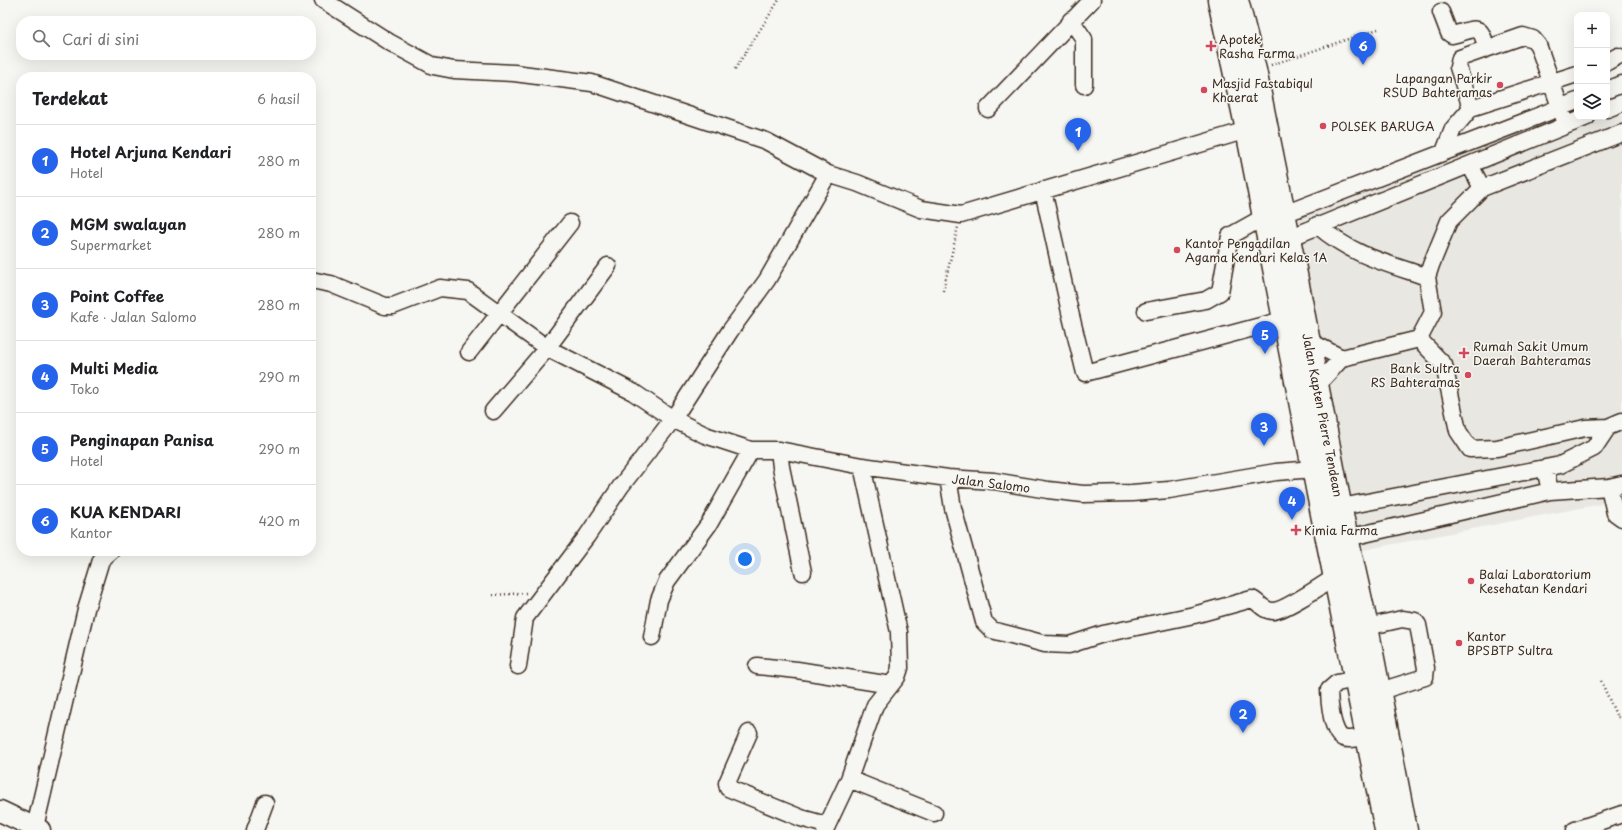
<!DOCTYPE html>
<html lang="id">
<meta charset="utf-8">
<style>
:root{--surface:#fff;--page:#f2f2f2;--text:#202124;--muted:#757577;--line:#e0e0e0;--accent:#2563eb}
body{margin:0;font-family:"Playpen Sans",sans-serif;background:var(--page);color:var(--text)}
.controls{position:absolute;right:12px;top:12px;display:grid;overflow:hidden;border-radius:8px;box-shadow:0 4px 16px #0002}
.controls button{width:36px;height:36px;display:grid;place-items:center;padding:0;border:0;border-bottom:1px solid var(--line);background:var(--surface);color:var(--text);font:20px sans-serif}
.you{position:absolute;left:745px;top:559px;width:14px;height:14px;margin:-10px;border:3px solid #fff;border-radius:50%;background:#1a73e8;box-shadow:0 0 0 6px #1a73e833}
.badge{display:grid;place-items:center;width:26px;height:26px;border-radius:50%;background:var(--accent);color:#fff;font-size:13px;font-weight:700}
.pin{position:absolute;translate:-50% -33px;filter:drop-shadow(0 1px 2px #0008)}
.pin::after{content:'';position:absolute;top:21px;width:14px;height:12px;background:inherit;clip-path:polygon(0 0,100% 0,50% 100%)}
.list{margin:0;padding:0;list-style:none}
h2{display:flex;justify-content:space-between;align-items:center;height:52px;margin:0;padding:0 16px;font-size:17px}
h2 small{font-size:13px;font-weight:400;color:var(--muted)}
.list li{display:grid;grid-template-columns:26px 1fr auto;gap:12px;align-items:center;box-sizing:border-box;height:72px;padding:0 16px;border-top:1px solid var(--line)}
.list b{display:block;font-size:15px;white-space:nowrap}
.list p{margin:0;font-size:13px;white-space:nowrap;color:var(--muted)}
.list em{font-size:13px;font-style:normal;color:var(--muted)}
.icon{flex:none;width:22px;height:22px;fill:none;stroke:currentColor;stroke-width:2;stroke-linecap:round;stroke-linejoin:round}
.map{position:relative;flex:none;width:1622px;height:830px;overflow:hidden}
.search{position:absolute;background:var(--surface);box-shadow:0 4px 16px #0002;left:16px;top:16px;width:300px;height:44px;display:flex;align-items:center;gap:10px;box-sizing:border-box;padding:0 14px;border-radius:16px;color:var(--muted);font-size:15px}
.panel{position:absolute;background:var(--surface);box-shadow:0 4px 16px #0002;left:16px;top:72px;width:300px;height:484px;border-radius:16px}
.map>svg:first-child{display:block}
.built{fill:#e8e7e2}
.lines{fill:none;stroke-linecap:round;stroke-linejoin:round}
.minor-casing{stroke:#3b2a1e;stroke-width:19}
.major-casing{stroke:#3b2a1e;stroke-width:23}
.highway-casing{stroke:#3b2a1e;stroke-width:25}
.path{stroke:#3b2a1e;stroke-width:2.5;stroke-dasharray:1 3;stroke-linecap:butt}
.minor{stroke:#f6f6f2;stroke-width:16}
.major{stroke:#f6f6f2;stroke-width:20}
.highway{stroke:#f6f6f2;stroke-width:22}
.poi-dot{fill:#d1495b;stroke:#f6f6f2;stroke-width:1.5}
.labels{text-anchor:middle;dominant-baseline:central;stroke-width:3;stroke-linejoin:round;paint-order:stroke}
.poi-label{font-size:12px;fill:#3b2a1e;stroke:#f6f6f2;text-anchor:start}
.street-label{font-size:12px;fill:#3b2a1e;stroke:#f6f6f2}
</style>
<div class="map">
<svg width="1622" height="830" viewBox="0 0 1622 830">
<rect width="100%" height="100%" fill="#f6f6f2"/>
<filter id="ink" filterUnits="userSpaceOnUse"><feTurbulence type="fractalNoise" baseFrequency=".025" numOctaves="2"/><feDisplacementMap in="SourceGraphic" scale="8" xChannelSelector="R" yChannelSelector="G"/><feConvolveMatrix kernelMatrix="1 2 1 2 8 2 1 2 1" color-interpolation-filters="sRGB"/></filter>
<g filter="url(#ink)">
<path class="built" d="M1622,74v426l-280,54 -62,-348 297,-115v26h30v-37z"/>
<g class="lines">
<g class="minor-casing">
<path id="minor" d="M323,0l66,42 44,24 21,4 60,3 78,10 174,58 62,33
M1441,12l8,21 3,2c22,-5 29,-14 34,13
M1071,20l13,19v46
M1607,62l11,-6
M1607,90l15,-6
M1471,108l106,-34
M988,109l104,-109
M1607,109l15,-6
M1444,152l9,-23 18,-21 -13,-41 2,-9 63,-22 10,3 5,6 26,73
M1470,165l12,23 -33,33 -18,44 -4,12 6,35 -14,27 25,26 14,66 12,18 27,-1 88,-20 23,-1 -14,21 -34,17 -15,3 5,23
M1482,188l140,-55
M1043,190l27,122 15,61 198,-53
M1284,214l293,-113
M1317,225c34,30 69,38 110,52
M1289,238l298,-121
M311,280l20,4 54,22h8l47,-18 28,3 79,57 86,44 40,27 32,16 46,15h28l83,16 86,12 46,3 54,9 35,4 49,-1 37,-3 107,-18 38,-3
M1146,311l60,-11 14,-8 10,-56 34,-19
M1309,341l33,17
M469,352l101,-129
M1317,385l25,-27 77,-19
M493,411l54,-63 61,-82
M1608,427l14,-6
M779,450l2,17 22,105
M948,478l5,30 31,114 8,8 31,8 22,6 24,1 34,-11 91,-19 58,-16c7,3 11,12 21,12 11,0 51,-27 62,-34
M1609,487l6,26 7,5
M1341,507l204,-39
M1347,538l203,-47 59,-4 13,-3
M1367,627l35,-8 13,2 3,4 8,43 -1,9 -45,14
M652,637l7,-37 8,-19 42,-57 42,-74
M518,666l7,-48 62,-82 34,-50 52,-67 57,-88 37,-51 61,-106 29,9 64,26 40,6 286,-85
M757,666l40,4 94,15
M1356,679l-19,4 -8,7c0,11 3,44 14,48 7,3 17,-1 25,-2
M749,733l-22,50 1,5 73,30 25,7
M849,779l85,34
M35,827l51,-218 15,-49 10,-9
M255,830l10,-27
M825,830l24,-51 26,-74 22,-28 3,-9 -1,-36 -37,-166
M1575,830l47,-16"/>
</g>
<g class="major-casing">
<path id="major" d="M0,811l40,19"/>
</g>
<g class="highway-casing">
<path id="highway" d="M1219,0l28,130 75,384 64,316
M1237,0l18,70 34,168 54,282 24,107 39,203"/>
</g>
<path class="path" d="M1271,65l107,-36
M735,69l44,-69
M943,291l15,-64
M493,595l34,-2
M1601,681l16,36h5"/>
<use href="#minor" class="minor"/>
<use href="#major" class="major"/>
<use href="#highway" class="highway"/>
</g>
</g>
<g class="poi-dot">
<path d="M1209 40h4v4h4v4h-4v4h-4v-4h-4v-4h4z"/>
<circle cx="1500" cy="85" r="4"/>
<circle cx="1204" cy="90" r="4"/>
<circle cx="1323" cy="126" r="4"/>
<circle cx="1177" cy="250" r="4"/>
<path d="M1462 347h4v4h4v4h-4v4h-4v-4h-4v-4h4z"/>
<circle cx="1468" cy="375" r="4"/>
<path d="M1294 524h4v4h4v4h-4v4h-4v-4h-4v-4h4z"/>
<circle cx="1471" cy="581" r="4"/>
<circle cx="1459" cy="643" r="4"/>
</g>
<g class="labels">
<g class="poi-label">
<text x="1219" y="39">Apotek<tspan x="1219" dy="14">Rasha Farma</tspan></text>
<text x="1492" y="78" text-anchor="end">Lapangan Parkir<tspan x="1492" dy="14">RSUD Bahteramas</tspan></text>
<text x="1212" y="83">Masjid Fastabiqul<tspan x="1212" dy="14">Khaerat</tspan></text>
<text x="1331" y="126">POLSEK BARUGA</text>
<text x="1185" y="243">Kantor Pengadilan<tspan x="1185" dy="14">Agama Kendari Kelas 1A</tspan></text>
<text x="1473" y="346">Rumah Sakit Umum<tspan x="1473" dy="14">Daerah Bahteramas</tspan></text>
<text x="1460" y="368" text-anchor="end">Bank Sultra<tspan x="1460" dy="14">RS Bahteramas</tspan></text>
<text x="1304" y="530">Kimia Farma</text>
<text x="1479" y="574">Balai Laboratorium<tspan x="1479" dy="14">Kesehatan Kendari</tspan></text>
<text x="1467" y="636">Kantor<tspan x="1467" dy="14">BPSBTP Sultra</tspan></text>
</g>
<g class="street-label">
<text transform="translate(1323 415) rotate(79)">Jalan Kapten Pierre Tendean</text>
<text transform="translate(991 483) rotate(7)">Jalan Salomo</text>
</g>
</g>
</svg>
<div class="controls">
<button>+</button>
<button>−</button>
<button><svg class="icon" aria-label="layers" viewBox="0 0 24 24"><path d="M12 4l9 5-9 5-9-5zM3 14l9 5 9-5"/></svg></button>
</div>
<div class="you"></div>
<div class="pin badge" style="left:1078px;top:151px">1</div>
<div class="pin badge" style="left:1243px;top:733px">2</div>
<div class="pin badge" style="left:1264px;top:446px">3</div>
<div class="pin badge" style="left:1292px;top:520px">4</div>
<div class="pin badge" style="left:1265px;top:354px">5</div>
<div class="pin badge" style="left:1363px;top:65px">6</div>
<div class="search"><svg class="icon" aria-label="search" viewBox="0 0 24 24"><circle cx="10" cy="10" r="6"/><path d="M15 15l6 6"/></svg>Cari di sini</div>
<section class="panel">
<h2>Terdekat<small>6 hasil</small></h2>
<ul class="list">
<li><span class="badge">1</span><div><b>Hotel Arjuna Kendari</b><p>Hotel</p></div><em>280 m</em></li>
<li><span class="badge">2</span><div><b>MGM swalayan</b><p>Supermarket</p></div><em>280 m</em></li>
<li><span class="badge">3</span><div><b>Point Coffee</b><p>Kafe · Jalan Salomo</p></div><em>280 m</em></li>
<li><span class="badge">4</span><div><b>Multi Media</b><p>Toko</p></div><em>290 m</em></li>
<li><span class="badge">5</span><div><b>Penginapan Panisa</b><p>Hotel</p></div><em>290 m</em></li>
<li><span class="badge">6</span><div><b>KUA KENDARI</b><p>Kantor</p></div><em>420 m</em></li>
</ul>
</section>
</div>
